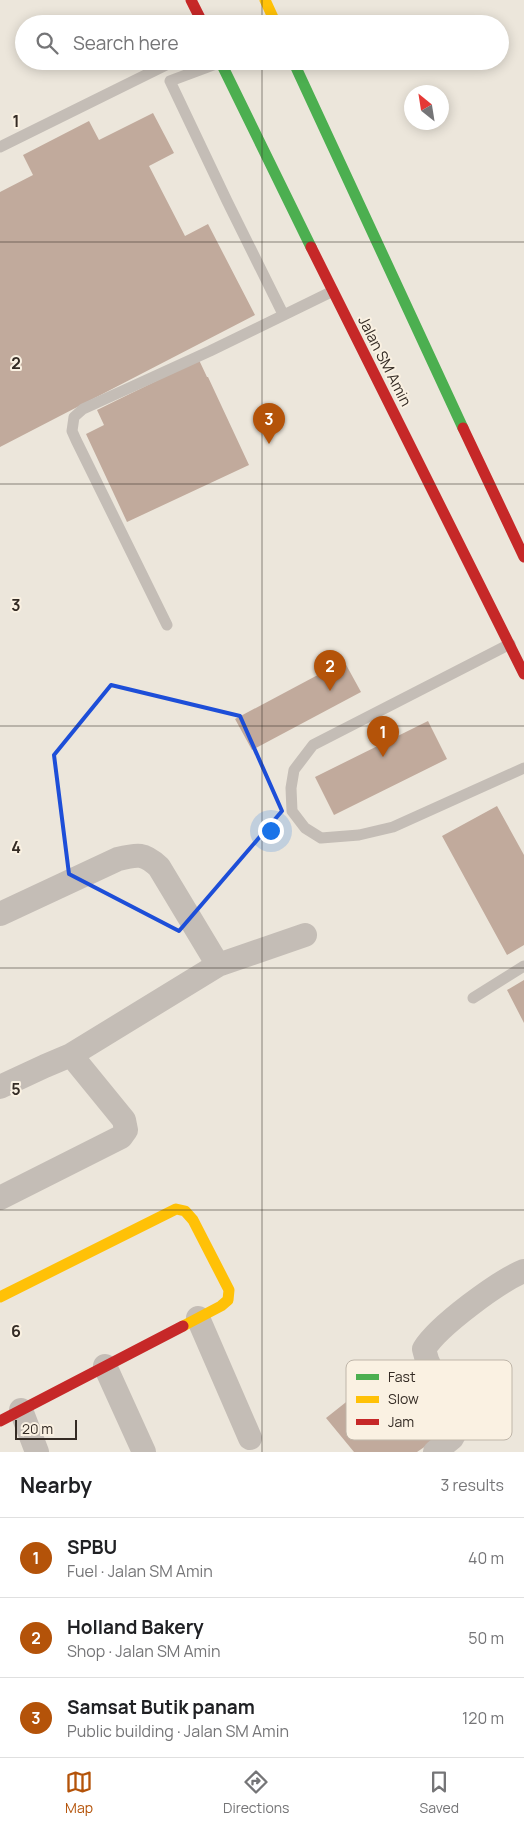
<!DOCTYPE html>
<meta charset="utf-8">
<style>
:root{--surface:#fff;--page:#f6f6f6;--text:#202124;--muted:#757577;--line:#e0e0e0;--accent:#b45309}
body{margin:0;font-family:Manrope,sans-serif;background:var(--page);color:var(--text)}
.compass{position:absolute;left:404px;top:85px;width:45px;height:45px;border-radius:50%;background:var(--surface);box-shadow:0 2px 12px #0003;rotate:330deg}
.scale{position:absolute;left:15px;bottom:12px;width:62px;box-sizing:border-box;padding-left:5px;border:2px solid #342b24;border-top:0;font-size:14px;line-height:18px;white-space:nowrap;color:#342b24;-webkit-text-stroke:4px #faf1e2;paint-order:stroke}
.you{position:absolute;left:270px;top:830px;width:18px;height:18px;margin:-12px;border:4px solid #fff;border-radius:50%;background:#1a73e8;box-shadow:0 0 0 8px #1a73e833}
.badge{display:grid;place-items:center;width:32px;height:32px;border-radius:50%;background:var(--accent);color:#fff;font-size:16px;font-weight:700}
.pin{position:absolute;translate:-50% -41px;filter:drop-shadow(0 1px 2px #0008)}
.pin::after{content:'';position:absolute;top:26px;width:18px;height:15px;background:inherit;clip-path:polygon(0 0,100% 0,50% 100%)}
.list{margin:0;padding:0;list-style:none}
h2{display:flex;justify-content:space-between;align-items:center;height:65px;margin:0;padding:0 20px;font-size:21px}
h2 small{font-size:16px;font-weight:400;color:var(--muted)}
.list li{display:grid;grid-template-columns:32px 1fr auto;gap:15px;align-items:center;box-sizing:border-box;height:80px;padding:0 20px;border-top:1px solid var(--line)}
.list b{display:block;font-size:19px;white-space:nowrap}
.list p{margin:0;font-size:16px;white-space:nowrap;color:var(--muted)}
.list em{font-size:16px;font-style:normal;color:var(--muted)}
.icon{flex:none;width:28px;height:28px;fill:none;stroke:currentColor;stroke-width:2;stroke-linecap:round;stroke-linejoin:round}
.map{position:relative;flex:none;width:524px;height:1452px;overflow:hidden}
.search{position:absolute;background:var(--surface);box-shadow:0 2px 12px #0003;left:15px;right:15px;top:15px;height:55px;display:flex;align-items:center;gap:12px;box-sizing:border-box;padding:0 18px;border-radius:28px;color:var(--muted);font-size:19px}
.sheet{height:305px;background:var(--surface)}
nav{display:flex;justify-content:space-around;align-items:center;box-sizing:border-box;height:70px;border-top:1px solid var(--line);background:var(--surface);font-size:14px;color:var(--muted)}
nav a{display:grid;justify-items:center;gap:2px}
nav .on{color:var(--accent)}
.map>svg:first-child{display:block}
.building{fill:#c1aa9c}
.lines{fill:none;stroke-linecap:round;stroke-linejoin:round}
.lane{stroke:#c4bdb6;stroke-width:11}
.street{stroke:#c4bdb6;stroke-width:24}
.fast{stroke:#4caf50;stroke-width:11}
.slow{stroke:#ffc107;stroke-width:11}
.jam{stroke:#c62828;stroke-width:11}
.marked{fill:none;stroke:#1d4ed8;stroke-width:4;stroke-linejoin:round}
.grid{fill:none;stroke:#342b24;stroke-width:1;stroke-opacity:0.55}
.labels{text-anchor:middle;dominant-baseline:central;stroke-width:4;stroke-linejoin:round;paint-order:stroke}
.street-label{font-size:15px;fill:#342b24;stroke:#faf1e2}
.key{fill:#faf1e2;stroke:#bfb6a9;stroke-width:1}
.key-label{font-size:14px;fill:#342b24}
.grid-label{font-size:16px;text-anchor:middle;font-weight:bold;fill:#342b24;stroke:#faf1e2;stroke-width:4;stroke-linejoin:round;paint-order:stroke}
</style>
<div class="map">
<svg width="524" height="1452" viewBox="0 0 524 1452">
<rect width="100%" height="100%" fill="#ece6db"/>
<path class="building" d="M153,113l21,40 -25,13 36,70 23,-12 47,91 -255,132v-255l33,-17 -10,-20 66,-34 10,19z
M199,360l8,17h1l41,88 -122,57 -41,-88 18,-9 -7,-15z
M344,661l17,31 -109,58 -17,-31z
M428,721l19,38 -113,56 -19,-38z
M497,806l27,49v90l-17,10 -65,-119z
M524,980v43l-17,-33z
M379,1376l54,65 -16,11h-63l-28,-34z"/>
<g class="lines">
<path class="lane" d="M221,62l-51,19 57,120 56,113
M0,147l174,-86
M167,625l-91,-185 -4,-9 2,-14 9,-8 127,-58 123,-60
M510,644l-197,101 -19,25 -3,18 1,23 13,17 16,10 38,-3 34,-8 131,-59
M473,998l51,-32"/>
<path class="street" d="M0,914l118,-55c20,-5 26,-6 41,8l59,98
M0,1087l45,-21 26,-11 147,-90 87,-30
M0,1198l121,-61 5,-7 -2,-10 -53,-65
M198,1318l52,120
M105,1366l39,86
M21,1410l16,42
M435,1452l17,-14 6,-11 -31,-67 -3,-11c14,-23 75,-68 100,-78"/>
<path class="fast" d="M220,61l91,186
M293,61l170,367"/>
<path class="slow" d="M265,0l11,24
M0,1297l176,-88 9,2 8,9 36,70 -1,10 -7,6 -38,20"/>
<path class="jam" d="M191,0l12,24
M311,247l213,427
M463,428l61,129
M0,1421l183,-95"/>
</g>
<path class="marked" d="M111,685l129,31 42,95 -103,120 -110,-57 -15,-119z"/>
<path class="grid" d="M262,0v24M262,61v1391M0,242h524M0,484h524M0,726h524M0,968h524M0,1210h524"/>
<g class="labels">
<g class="street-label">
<text transform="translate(385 361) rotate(63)">Jalan SM Amin</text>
</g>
</g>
<rect x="346" y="1360" width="166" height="80" rx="8" class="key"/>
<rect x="356" y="1374" width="23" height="6" fill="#4caf50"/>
<rect x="356" y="1396" width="23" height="7" fill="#ffc107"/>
<rect x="356" y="1419" width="23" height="6" fill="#c62828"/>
<g class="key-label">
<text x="388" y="1382">Fast</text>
<text x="388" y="1404">Slow</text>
<text x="388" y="1427">Jam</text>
</g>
<g class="grid-label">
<text x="16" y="127">1</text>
<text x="16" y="369">2</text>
<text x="16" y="611">3</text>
<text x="16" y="853">4</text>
<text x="16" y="1095">5</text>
<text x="16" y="1337">6</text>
</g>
</svg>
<svg class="compass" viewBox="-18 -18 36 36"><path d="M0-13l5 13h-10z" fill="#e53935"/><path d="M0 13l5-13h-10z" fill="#757577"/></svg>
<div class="scale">20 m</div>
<div class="you"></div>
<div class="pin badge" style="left:383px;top:757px">1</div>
<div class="pin badge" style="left:330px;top:691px">2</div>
<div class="pin badge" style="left:269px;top:444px">3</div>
<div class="search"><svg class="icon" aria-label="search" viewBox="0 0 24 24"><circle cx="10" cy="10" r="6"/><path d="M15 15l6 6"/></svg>Search here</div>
</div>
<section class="sheet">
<h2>Nearby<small>3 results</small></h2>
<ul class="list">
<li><span class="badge">1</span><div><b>SPBU</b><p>Fuel · Jalan SM Amin</p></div><em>40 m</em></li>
<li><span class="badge">2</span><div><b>Holland Bakery</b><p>Shop · Jalan SM Amin</p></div><em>50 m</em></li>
<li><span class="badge">3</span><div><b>Samsat Butik panam</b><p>Public building · Jalan SM Amin</p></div><em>120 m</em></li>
</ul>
</section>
<nav>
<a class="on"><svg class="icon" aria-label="map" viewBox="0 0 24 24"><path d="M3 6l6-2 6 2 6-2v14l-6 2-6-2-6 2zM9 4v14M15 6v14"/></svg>Map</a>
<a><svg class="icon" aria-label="directions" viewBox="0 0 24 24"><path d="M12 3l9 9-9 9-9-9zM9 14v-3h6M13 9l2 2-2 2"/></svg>Directions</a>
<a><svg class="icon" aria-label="saved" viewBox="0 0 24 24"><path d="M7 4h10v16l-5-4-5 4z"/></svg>Saved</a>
</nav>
